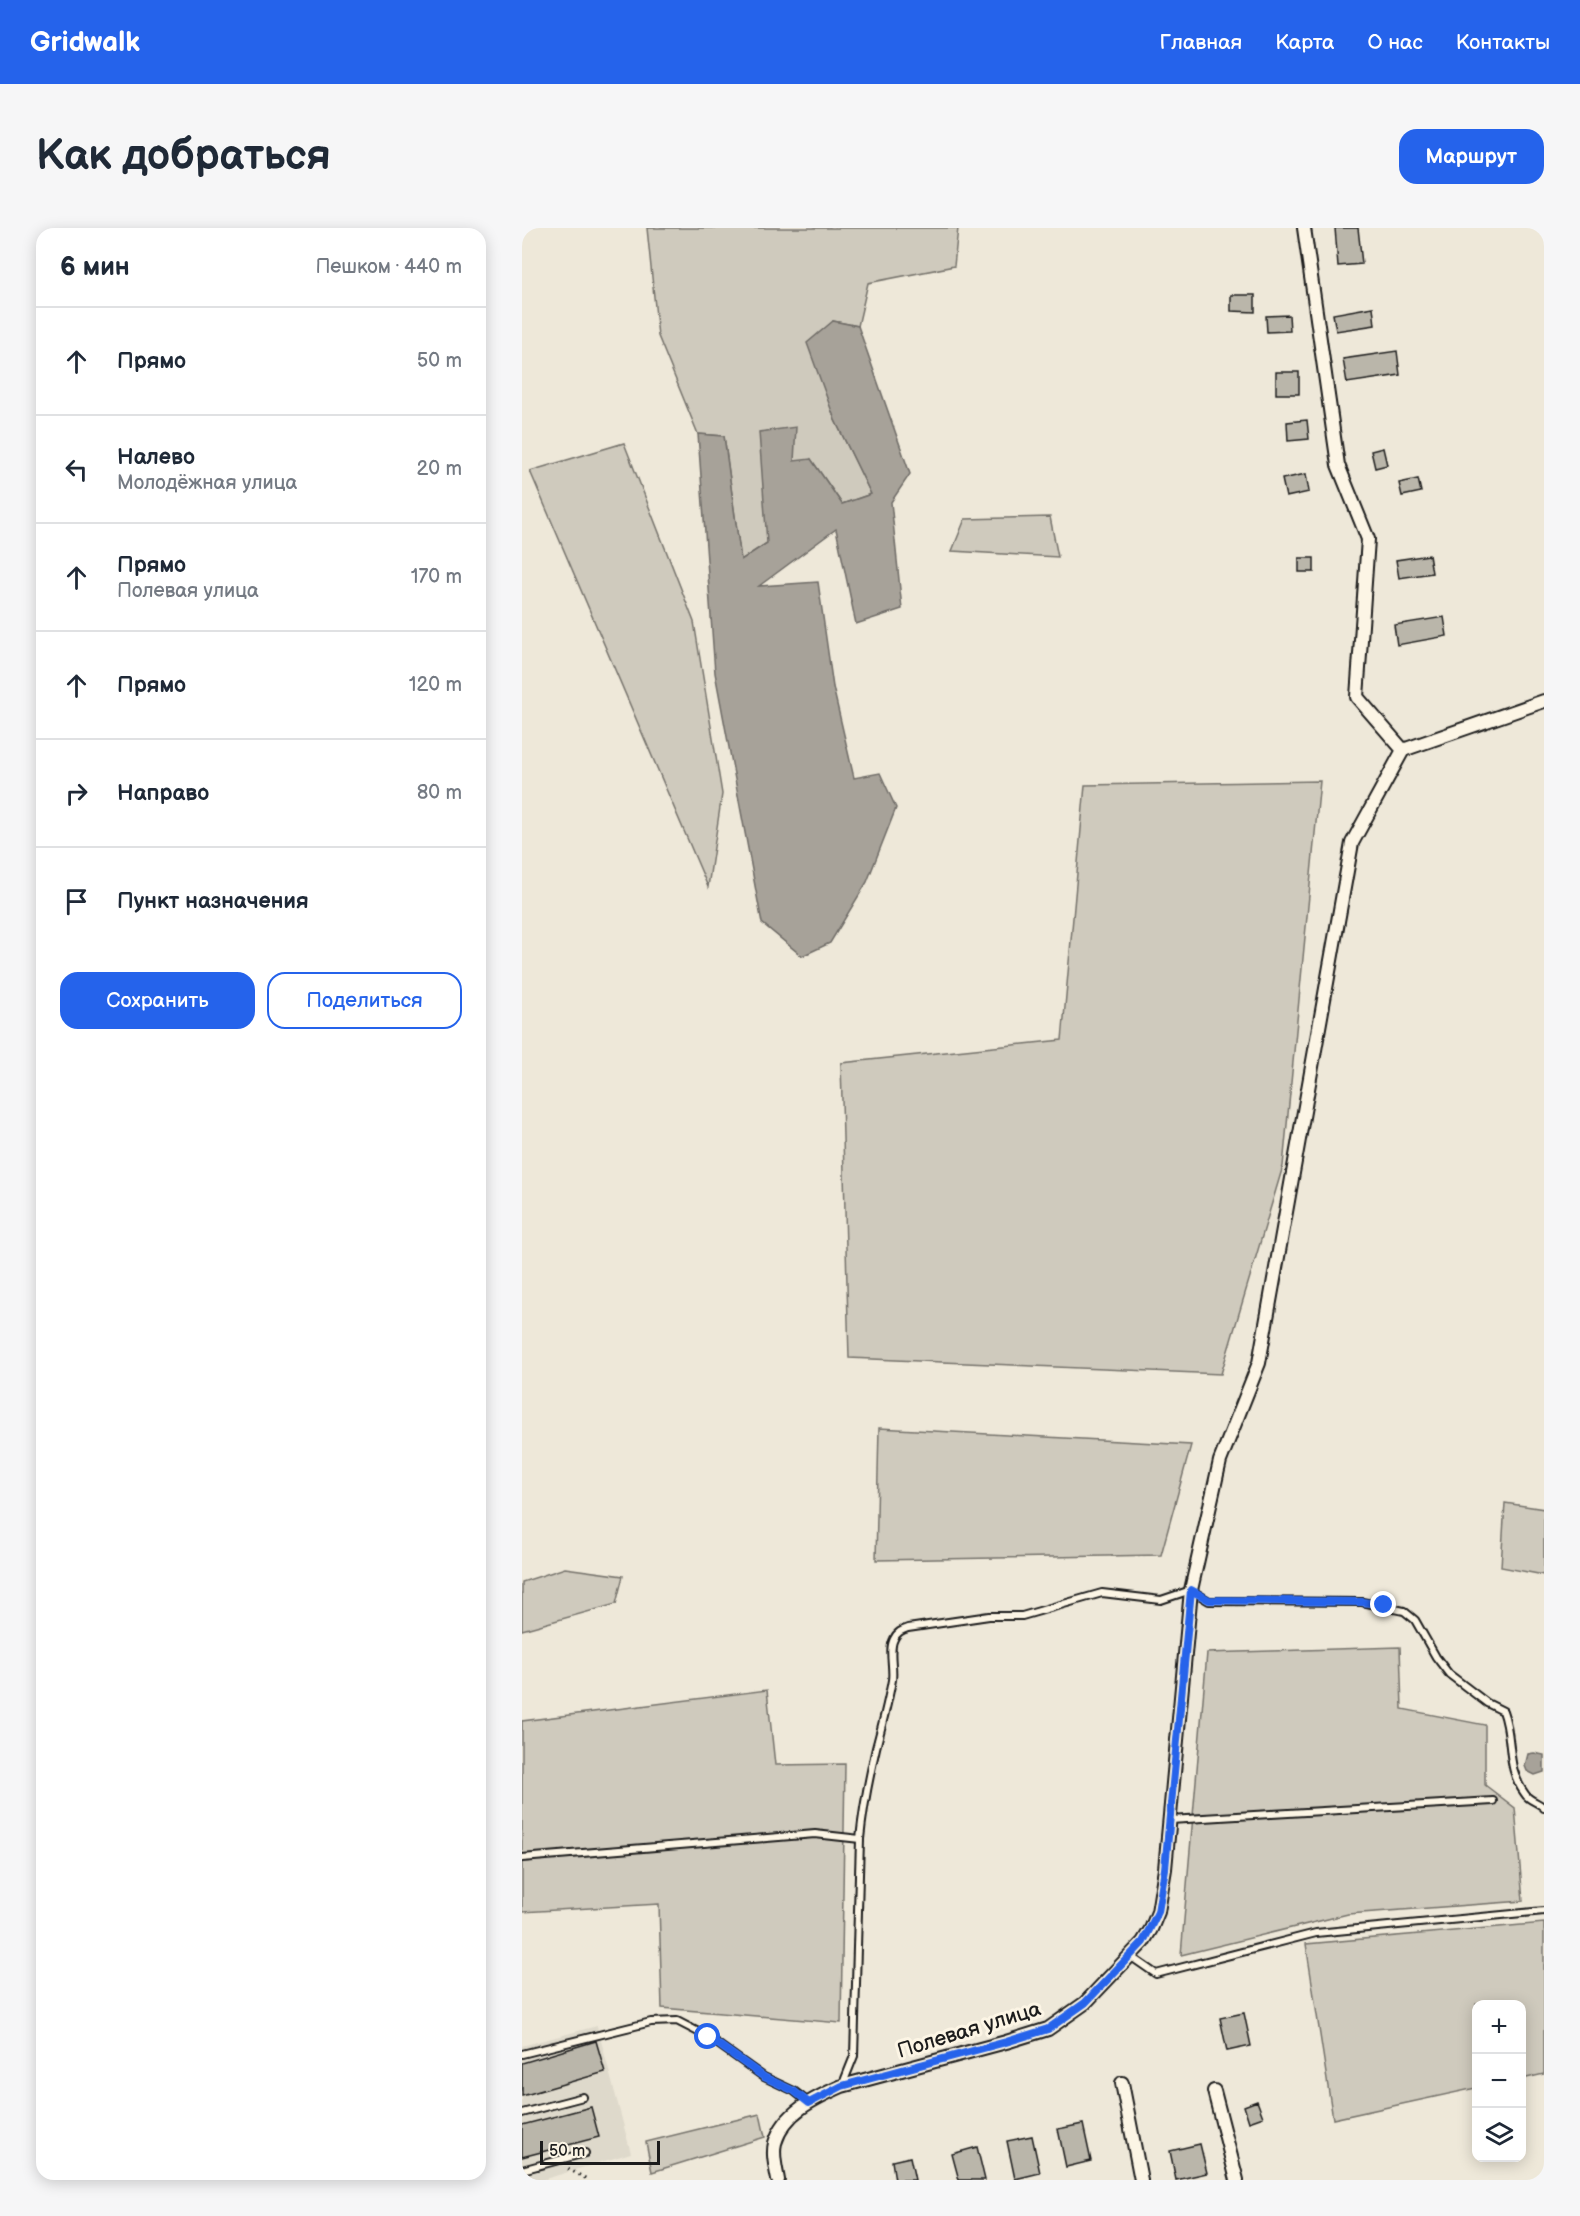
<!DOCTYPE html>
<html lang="ru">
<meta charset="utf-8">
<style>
:root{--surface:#fff;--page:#f6f6f7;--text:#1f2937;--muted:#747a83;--line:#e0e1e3;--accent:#2563eb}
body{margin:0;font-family:"Balsamiq Sans",sans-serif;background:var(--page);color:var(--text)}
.controls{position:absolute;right:18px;bottom:18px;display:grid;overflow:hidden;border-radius:12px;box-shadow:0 3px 15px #0003}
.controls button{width:54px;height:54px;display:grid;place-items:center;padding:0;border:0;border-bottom:2px solid var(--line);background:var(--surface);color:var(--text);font:30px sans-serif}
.scale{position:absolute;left:18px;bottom:15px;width:120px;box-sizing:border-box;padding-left:6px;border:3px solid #1c1c1c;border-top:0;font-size:16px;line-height:21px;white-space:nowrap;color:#1c1c1c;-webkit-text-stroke:4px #fcf5e5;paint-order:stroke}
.stop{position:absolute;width:18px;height:18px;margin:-14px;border:4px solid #2563eb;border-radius:50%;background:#fff}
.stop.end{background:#2563eb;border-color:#fff;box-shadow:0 2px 6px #0008}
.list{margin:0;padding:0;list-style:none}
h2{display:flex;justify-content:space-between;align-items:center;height:78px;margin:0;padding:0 24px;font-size:26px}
h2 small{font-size:20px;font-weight:400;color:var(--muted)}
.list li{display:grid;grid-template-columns:39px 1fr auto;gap:18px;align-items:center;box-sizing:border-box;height:108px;padding:0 24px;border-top:2px solid var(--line)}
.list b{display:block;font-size:22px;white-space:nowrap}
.list p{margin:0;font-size:20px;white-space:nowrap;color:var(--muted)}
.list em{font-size:20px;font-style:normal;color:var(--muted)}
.actions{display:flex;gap:12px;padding:18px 24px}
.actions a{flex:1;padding:14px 0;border:2px solid var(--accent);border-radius:18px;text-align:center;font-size:21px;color:var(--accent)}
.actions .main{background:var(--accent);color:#fff}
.icon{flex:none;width:33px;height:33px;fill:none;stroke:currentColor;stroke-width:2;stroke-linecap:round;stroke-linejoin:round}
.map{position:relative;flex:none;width:1022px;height:1952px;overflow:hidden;border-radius:18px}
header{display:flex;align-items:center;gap:36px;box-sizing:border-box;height:84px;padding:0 30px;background:var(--accent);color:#fff}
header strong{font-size:28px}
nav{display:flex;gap:33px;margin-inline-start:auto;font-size:21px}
.intro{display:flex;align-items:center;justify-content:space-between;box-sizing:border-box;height:144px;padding:0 36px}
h1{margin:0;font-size:42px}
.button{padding:15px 27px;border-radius:18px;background:var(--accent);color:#fff;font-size:21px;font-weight:700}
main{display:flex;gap:36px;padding:0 36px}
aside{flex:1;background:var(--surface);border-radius:18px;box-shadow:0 3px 15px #0003}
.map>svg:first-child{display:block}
.built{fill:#ded9cb}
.green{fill:#cfcabd;stroke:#76736c;stroke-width:1.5}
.water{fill:#a7a299;stroke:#6f6c67;stroke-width:1.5}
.building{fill:#bab6aa;stroke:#1c1c1c;stroke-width:1.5}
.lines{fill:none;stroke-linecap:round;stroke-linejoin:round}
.service-casing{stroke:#1c1c1c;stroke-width:10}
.minor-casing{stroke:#1c1c1c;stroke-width:16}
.path{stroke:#1c1c1c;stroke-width:3;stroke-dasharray:1.5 4.5;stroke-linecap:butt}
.service{stroke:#fcf5e5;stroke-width:6}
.minor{stroke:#fcf5e5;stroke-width:12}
.route{stroke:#2563eb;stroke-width:8}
.labels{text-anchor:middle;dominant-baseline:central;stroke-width:6;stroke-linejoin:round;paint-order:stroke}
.street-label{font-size:21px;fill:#1c1c1c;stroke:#fcf5e5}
</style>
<header>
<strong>Gridwalk</strong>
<nav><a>Главная</a><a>Карта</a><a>О нас</a><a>Контакты</a></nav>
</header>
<div class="intro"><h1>Как добраться</h1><a class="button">Маршрут</a></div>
<main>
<aside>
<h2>6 мин<small>Пешком · 440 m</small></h2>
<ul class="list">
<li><svg class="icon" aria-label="ahead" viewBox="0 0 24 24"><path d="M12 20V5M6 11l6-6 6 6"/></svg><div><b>Прямо</b></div><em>50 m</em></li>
<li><svg class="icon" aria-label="left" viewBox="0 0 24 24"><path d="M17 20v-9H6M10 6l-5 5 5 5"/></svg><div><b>Налево</b><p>Молодёжная улица</p></div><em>20 m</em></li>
<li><svg class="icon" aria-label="ahead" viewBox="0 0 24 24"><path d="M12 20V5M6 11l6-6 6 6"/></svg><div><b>Прямо</b><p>Полевая улица</p></div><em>170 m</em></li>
<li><svg class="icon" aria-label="ahead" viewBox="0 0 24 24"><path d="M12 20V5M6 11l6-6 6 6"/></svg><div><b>Прямо</b></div><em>120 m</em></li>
<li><svg class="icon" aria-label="right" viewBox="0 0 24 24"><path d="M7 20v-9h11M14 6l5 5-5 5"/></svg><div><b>Направо</b></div><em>80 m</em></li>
<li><svg class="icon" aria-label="arrive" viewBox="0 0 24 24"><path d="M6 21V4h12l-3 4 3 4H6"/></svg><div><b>Пункт назначения</b></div></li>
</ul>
<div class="actions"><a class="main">Сохранить</a><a>Поделиться</a></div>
</aside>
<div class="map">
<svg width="1022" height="1952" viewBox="0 0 1022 1952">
<rect width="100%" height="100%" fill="#eee8d9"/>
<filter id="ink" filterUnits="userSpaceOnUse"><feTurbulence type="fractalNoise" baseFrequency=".0167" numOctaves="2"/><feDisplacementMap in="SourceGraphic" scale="12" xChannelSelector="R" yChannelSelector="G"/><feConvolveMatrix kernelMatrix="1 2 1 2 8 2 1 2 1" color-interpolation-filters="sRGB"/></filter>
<g filter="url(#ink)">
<path class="built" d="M75,1798l34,127 -89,27h-20v-134z"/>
<path class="green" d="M125,0h311l-4,38 -86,17 -10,43 -25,-5 2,99 36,74 -29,10 -31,-45 -44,84 -26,17 -17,-124 -26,-2 -40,-98z
M102,215l70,179 28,172 -14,93 -178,-416z
M528,289l8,40 -106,-6 13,-32z
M798,553l-37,385 -62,208 -372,-16 -8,-295 221,-23 23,-255z
M357,1200l312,17 -30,110 -285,5z
M983,1275l39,6v66l-43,-8z
M43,1340l58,8 -7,28 -94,26v-48z
M878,1419l2,62 83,16v60l30,23 8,93 -175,13 -167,41 26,-302z
M245,1462l8,75 70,-1 -4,259 -179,-15 -3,-104 -137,8v-191z
M1022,1695v151l-22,5 -1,-75h-45v84l-143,31 -27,-175z
M238,1886l5,23 -113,35 -6,-30z"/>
<path class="water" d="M311,93l25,5 52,148 -19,28 11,107 -46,15 -20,-95 -77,57 59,-4 15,105 21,91 26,-5 16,35 -29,74 -37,61 -28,13 -40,-33 -47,-250 -17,-239 26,2 17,124 26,-17 -8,-111 37,-5 -2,34 17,-2 31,45 29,-10 -36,-74 -28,-77z
M1012,1525l10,2v17l-9,3 -8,-4 -2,-5 3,-12z"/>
<path class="building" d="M813,0h23l4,36 -24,2z
M709,67h24v17l-24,-1z
M851,79l2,18 -39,6 -3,-17z
M767,87l1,16 -23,1 -1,-16z
M875,123l3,24 -53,8 -4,-24z
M754,144h23v22h-23z
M785,192l2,19 -21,2 -1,-19z
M861,220l4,17 -12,3 -4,-17z
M784,246l3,18 -23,5 -4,-18z
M896,251l3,13 -19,4 -3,-13z
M907,327l3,18 -33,5 -3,-18z
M777,330h15v14h-15z
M922,389l3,19 -50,9 -3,-20z
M722,1785l7,33 -24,5 -7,-33z
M74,1813l9,31 -83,24v-33z
M735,1873l6,16 -14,5 -5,-16z
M69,1879l8,30 -77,20v-32z
M561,1896l8,37 -25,6 -8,-38z
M510,1908l8,37 -25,6 -8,-38z
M678,1916l7,29 -31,7 -6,-29z
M455,1919l8,33h-26l-7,-26z
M388,1929l5,23h-20l-3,-19z"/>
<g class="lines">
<g class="service-casing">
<path id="service" d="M648,1592l323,-19
M0,1630l293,-24 45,5
M608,1728l26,18 160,-41 228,-22
M0,1826l129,-32 26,-1 31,16 56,40 30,14 14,11
M320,1858l12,-30 6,-217c3,-31 9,-61 16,-91 6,-23 12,-45 16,-68 2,-13 -4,-30 2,-41 3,-7 8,-9 14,-11l81,-12h33l80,-23 59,7 30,-10 18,11 153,1 42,9 11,9 21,37 13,17 38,29 16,8c11,29 2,56 22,83 4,7 14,8 19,14
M0,1885l61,-16
M0,1942l63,-17"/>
</g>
<g class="minor-casing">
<path id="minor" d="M881,522l141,-49
M600,1855l19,97
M692,1863l23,89
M256,1952c-2,-12 -6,-25 -3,-37 9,-31 40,-45 67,-57l164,-44 42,-13 37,-26 58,-61 8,-13 7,-17 7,-43 26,-279 29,-129 39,-98 93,-520 51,-93 -46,-53 11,-158 -30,-74 -34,-237"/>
</g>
<path class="path" d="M46,1941l21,11"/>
<use href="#service" class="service"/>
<use href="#minor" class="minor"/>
</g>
</g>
<g class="lines" filter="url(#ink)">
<path class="route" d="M186,1809l56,40 30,14 15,12 33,-17 164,-44 42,-13 37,-26 58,-61 15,-30 7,-43 26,-279 18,10 153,2 22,3"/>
</g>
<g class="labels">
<g class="street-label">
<text transform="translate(447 1802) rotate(-17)">Полевая улица</text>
</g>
</g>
</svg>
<div class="controls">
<button>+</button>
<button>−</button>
<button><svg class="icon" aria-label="layers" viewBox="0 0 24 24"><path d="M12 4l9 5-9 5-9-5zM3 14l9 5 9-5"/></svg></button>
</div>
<div class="scale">50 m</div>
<div class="stop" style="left:186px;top:1809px"></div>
<div class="stop end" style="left:862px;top:1377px"></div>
</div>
</main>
